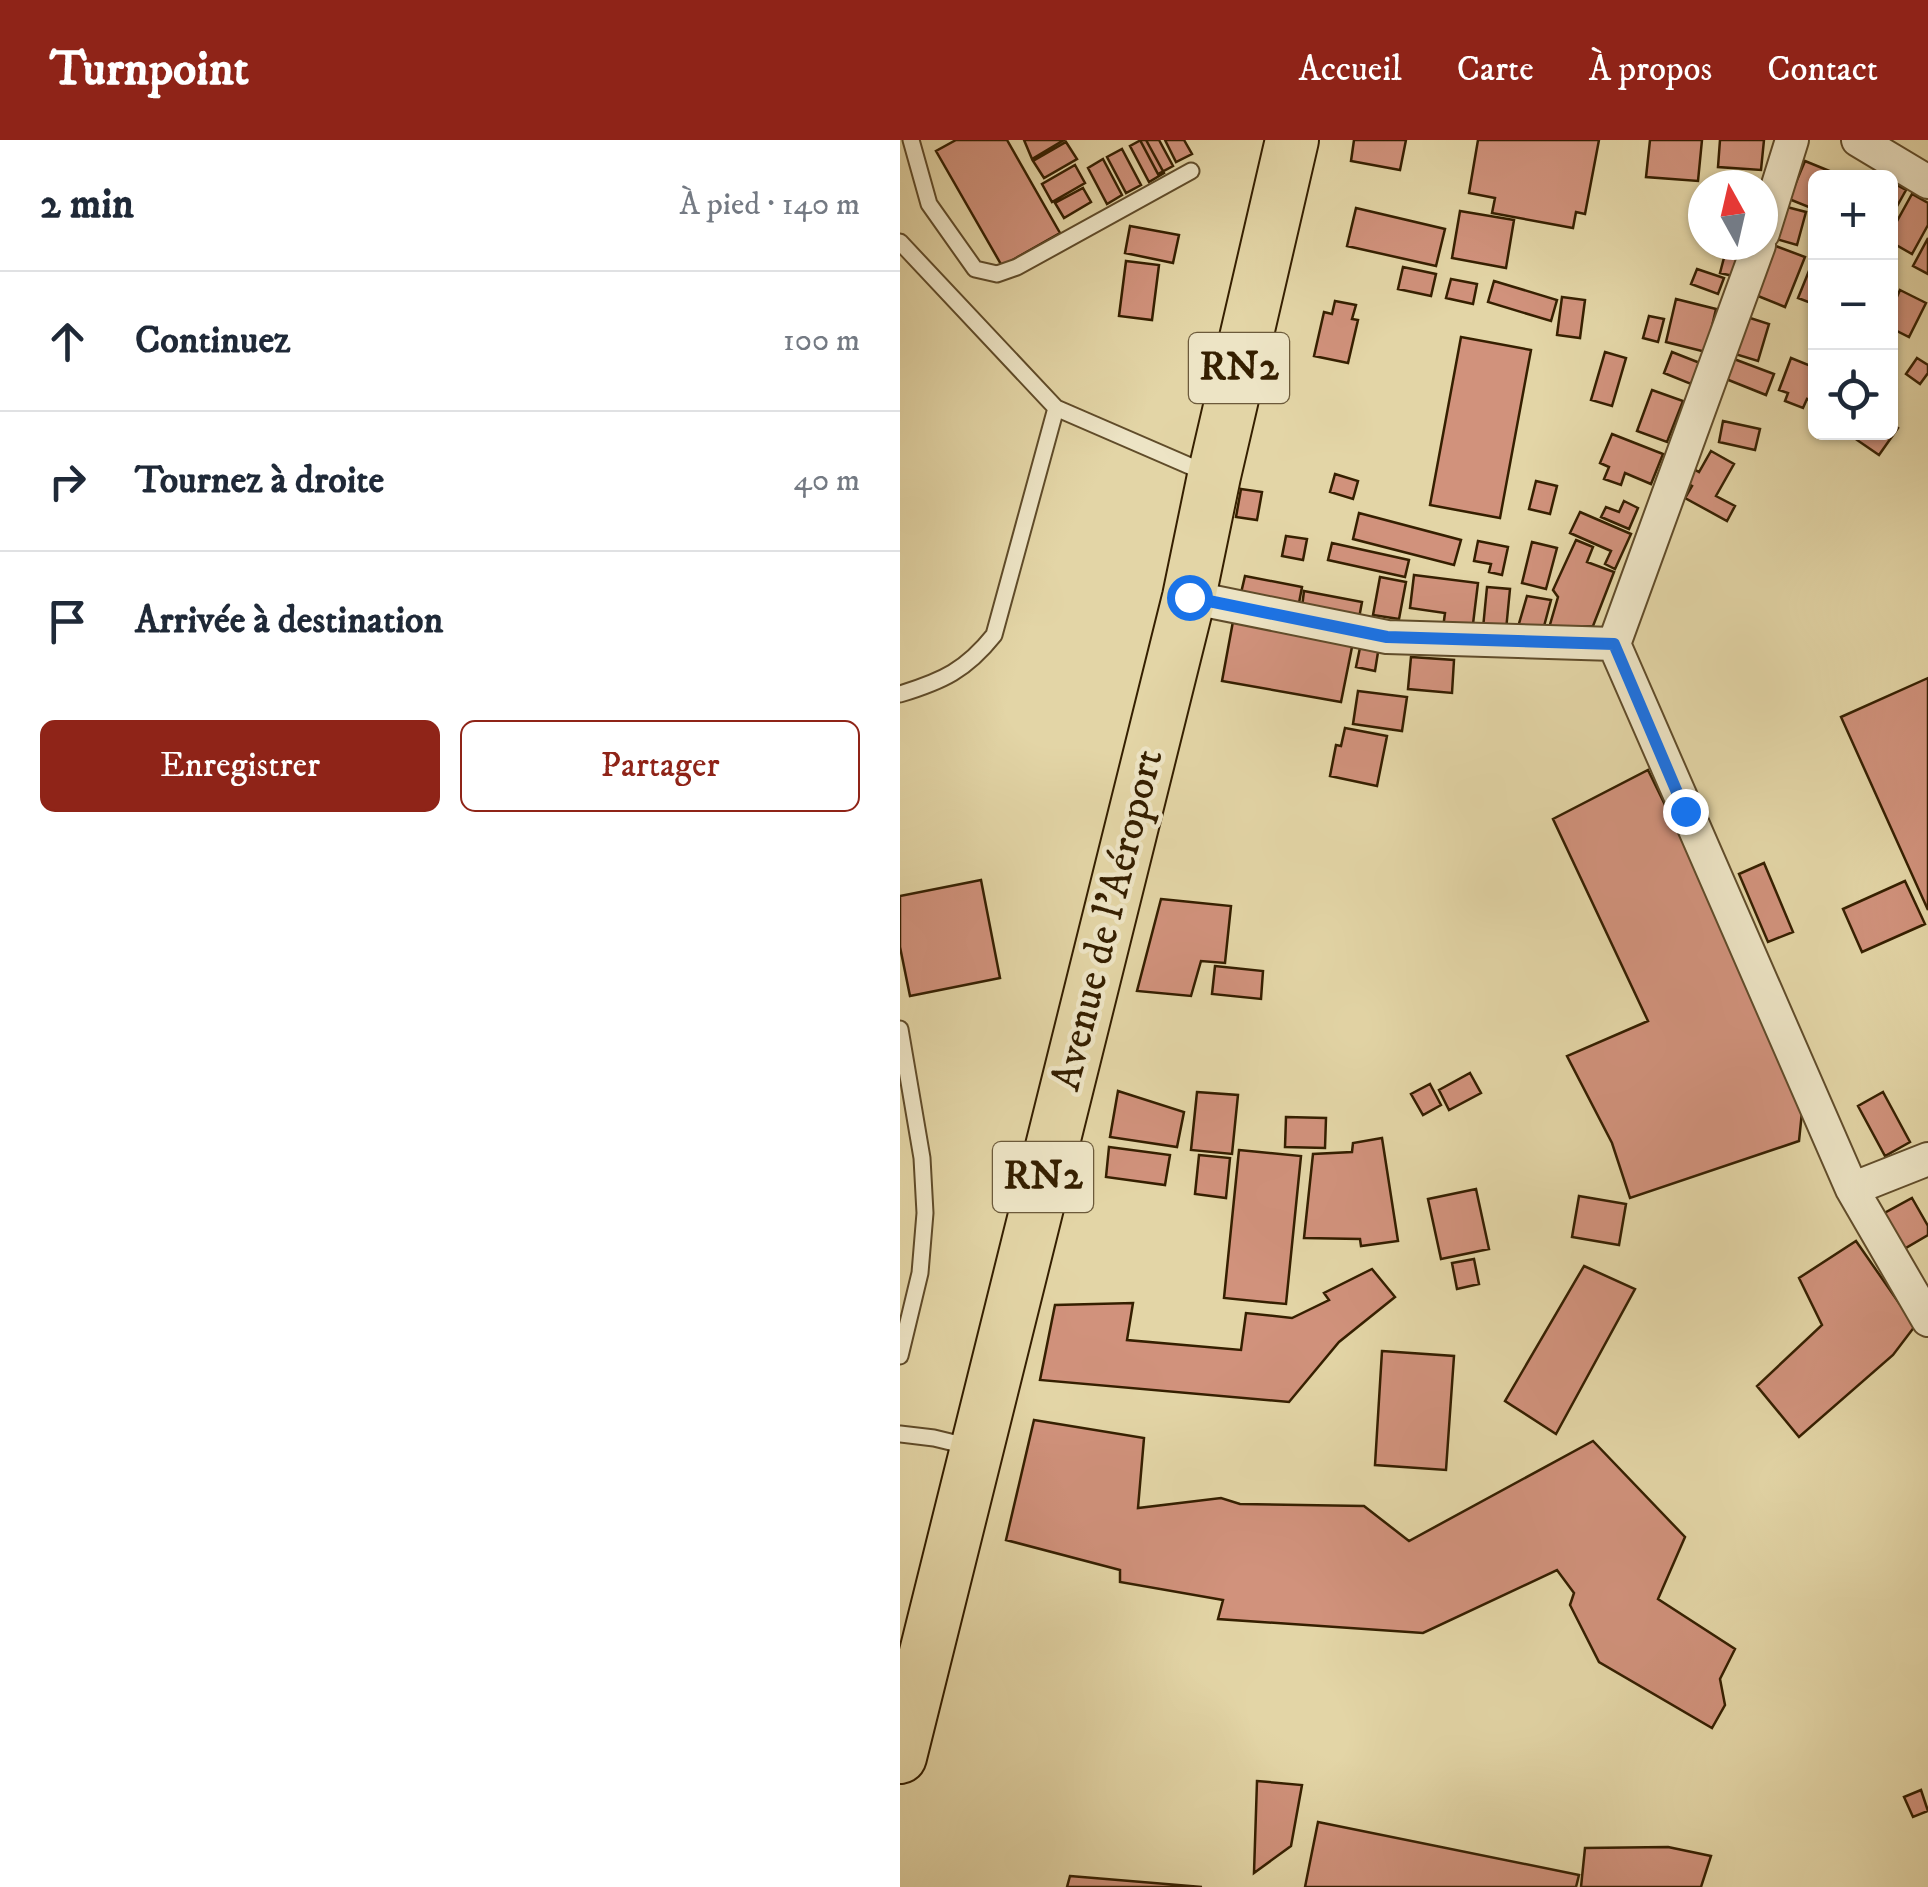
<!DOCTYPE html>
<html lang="fr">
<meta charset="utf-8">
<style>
:root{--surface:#fff;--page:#f6f6f7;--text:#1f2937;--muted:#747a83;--line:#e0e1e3;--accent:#8f2418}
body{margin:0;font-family:"IM FELL DW Pica",serif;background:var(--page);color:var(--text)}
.controls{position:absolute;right:30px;top:30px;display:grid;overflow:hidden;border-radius:15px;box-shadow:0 2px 8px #0004}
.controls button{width:90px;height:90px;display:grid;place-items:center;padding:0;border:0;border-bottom:2px solid var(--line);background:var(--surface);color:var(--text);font:50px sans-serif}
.compass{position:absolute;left:788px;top:30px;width:90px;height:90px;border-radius:50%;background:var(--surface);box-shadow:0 2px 8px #0004;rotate:352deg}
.stop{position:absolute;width:30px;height:30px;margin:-22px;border:8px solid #1a73e8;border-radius:50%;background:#fff}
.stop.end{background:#1a73e8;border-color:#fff;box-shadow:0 2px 10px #0008}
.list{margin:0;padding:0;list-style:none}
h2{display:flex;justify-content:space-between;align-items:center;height:130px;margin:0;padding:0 40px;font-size:42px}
h2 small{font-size:32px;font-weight:400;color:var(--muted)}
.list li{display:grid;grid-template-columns:65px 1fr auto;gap:30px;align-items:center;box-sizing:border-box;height:140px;padding:0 40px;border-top:2px solid var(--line)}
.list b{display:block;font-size:38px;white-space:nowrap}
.list em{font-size:32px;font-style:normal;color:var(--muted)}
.actions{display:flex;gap:20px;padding:30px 40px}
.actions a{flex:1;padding:22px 0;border:2px solid var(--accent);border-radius:15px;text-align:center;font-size:35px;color:var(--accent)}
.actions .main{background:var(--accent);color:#fff}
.icon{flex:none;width:55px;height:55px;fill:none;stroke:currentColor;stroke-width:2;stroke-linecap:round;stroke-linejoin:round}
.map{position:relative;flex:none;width:1028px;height:1747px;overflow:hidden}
header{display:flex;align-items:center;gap:60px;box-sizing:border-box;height:140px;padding:0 50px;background:var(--accent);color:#fff}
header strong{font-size:48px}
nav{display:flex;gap:55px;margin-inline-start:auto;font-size:35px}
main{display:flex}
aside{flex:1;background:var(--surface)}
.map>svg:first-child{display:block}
.building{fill:#d1927c;stroke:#351f00;stroke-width:2.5}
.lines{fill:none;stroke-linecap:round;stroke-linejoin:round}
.service-casing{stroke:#604c2a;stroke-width:19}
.minor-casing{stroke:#604c2a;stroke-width:36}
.trunk-casing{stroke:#351f00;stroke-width:56}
.service{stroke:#ede4c5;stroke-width:15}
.minor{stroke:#ede4c5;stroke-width:32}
.trunk{stroke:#e3d5a6;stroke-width:52}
.route{stroke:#1a73e8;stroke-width:12}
.labels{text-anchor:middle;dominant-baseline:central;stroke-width:9;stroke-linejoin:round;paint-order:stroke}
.shield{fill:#ede4c5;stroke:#6c5a3b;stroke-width:2.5}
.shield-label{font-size:40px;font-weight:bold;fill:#351f00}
.street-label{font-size:42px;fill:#351f00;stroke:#ede4c5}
</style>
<header>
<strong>Turnpoint</strong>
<nav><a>Accueil</a><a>Carte</a><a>À propos</a><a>Contact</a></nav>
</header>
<main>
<aside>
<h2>2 min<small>À pied · 140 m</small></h2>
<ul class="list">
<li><svg class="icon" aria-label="ahead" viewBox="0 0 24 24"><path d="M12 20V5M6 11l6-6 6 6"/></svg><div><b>Continuez</b></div><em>100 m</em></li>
<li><svg class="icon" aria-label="right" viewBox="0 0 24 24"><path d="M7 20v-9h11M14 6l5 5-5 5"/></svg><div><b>Tournez à droite</b></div><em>40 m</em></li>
<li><svg class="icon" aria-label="arrive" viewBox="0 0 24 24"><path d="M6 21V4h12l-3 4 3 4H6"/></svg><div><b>Arrivée à destination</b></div></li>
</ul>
<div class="actions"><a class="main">Enregistrer</a><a>Partager</a></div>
</aside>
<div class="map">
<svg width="1028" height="1747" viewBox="0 0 1028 1747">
<rect width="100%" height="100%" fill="#e3d5a6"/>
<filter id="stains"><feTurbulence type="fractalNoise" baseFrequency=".002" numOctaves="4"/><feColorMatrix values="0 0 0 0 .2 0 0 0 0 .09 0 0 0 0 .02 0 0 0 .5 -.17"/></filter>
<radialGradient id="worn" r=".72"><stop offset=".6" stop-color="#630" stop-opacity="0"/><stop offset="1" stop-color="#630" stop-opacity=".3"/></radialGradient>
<path class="building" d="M56,0h51l53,93 -58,33 -66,-115z
M124,0h40l-32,19z
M240,0h19l14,26 -15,8z
M241,0h5l18,33 -15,9 -19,-36z
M265,0h19l8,14 -16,8z
M454,0h52l-6,30 -49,-9z
M578,0h121l-14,74 -9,-2 -3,16 -81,-15 3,-15 -26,-5z
M750,0h52l-4,41 -52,-4z
M820,0h44l-3,30 -43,-3z
M166,2l11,17 -33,19 -11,-17z
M222,9l19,36 -15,8 -19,-36z
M203,19l19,36 -15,9 -19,-36z
M905,21l27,11 -2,6h-14v32l-27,-11z
M175,25l10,18 -33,19 -10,-18z
M991,42l15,8 -15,27z
M183,48l8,14 -27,16 -9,-15z
M1012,54l16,9v22l-16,29 -21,-12v-10z
M883,66l23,6 -9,33 -24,-7z
M456,68l89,21 -9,37 -89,-20z
M560,71l54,9 -8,48 -54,-10z
M230,86l49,9 -6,28 -48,-10z
M1028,98v36l-15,-8z
M873,105l32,12 -20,50 -32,-13z
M826,110l13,3 -6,23 -13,-3z
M915,116h1v49l-18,-7z
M226,121l33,4 -7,55 -33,-4z
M503,127l33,7 -5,22 -33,-7z
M797,129l27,9 -6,16 -27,-10z
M551,139l26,5 -4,20 -27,-6z
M594,141l63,19 -6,21 -63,-19z
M1000,150l26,13 -17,34 -18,-9v-32l5,3z
M662,157l23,3 -5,38 -23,-3z
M776,159l40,10 -10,43 -40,-10z
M435,161l21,4 -4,14 6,1 -10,43 -34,-7 10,-44 8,2z
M749,176l15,3 -6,23 -15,-4z
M847,177l22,7 -11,37 -23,-7z
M561,197l70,13 -31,168 -70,-13z
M705,212l21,6 -14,48 -21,-6z
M772,212l28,11 -9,21 -27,-11z
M891,218l25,10v30l-2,4 -7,-3 -4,9 -18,-7 3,-8 -9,-3z
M1017,218l11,7v8l-8,11 -14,-10z
M834,219l40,15 -8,21 -40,-16z
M752,250l31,11 -16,41 -30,-11z
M823,281l37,8 -5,21 -36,-8z
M991,283l7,5 -19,27 -22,-15 5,-8h29z
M712,294l51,20 -12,30 -26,-11 -4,12 -17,-6 5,-12 -9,-4z
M811,311l23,13 -18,32 19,10 -8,15 -42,-23 7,-12 -9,-5 7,-14 9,5z
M435,334l23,7 -5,18 -23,-7z
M636,341l21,5 -7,28 -21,-5z
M341,349l21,3 -5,28 -21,-3z
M724,361l14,7 -9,21 -28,-12 5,-10 13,5z
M680,372l51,22 -16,35 -10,-5 6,-13 -41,-18z
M459,373l102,27 -7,25 -101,-26z
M386,396l21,3 -4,21 -21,-4z
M676,400l17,7 -6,15 27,10 -21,54 -44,2 9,-31 -5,-7z
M578,401l30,6 -6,28 -13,-3 2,-8 -17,-3z
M632,402l25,6 -11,41 -24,-6z
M432,403l77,17 -4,17 -77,-17z
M514,435l64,8 -6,49 -29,-4 2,-15 -35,-5z
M345,436l57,11 -3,16 -58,-10z
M480,437l26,5 -7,37 -26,-4z
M587,447l23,2 -4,41 -23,-2z
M404,451l58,11 -3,16 -57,-11z
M627,456l24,4 -8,30 -25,-3z
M334,476l120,21 -13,65 -119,-21z
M461,503l18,3 -4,25 -19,-4z
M511,517l43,3 -2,33 -44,-4z
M1028,538v232l-87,-193z
M458,551l49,6 -5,34 -49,-7z
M445,588l42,8 -10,50 -47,-10 6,-31 5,1z
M748,630l135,277 20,55 -4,39 -169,57 -18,-55 -45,-87 81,-35 -95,-202z
M864,723l29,69 -25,10 -29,-68z
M81,740l19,98 -90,18 -10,-49v-51z
M1005,741l20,43 -63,28 -19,-43z
M261,759l70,7 -6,57 -24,-2 -10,35 -54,-5z
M315,826l48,5 -2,28 -49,-5z
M570,933l11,20 -32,17 -10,-20z
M530,944l11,21 -18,10 -12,-21z
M218,951l66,21 -7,35 -67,-10z
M297,952l41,3 -6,59 -41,-4z
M983,952l27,50 -25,14 -27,-50z
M386,977l40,1 -1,30 -40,-1z
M482,998l16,103 -37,5 -1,-7 -56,-1 9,-84 39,-2 1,-9z
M209,1007l61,8 -5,30 -59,-8z
M339,1010l62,6 -15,148 -62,-6z
M299,1015l31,3 -4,40 -31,-4z
M576,1049l13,60 -48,10 -13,-60z
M679,1056l47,8 -7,41 -47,-8z
M1012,1058l16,28v9l-24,14 -25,-33z
M956,1101l59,85 -22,29 -94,82 -42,-51 65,-61 -23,-47z
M574,1119l5,25 -22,5 -5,-26z
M684,1126l51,23 -79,145 -51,-33z
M472,1129l23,28 -56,45 -50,60 -249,-22 15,-75 78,-2 -6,37 114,10 5,-37 46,5 37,-18 -5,-7z
M482,1211l72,5 -8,114 -71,-5z
M134,1280l110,18 -6,70 83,-10 19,6 124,2 45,35 184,-100 92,96 -27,62 77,50 -15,30 5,26 -13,23 -113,-66 -29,-57 4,-12 -17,-23 -134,63 -205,-14 5,-19 -103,-18v-12l-114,-30z
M357,1641l45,4 -11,61 -37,27z
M1021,1650l7,21 -15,6 -9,-20z
M418,1682l261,53 -3,12h-271z
M768,1707l43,9 -10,31h-120l4,-39z
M170,1736l132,11h-135z"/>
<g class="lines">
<g class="service-casing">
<path id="service" d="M11,0l18,64 46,65 22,5 20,-7 174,-96
M0,102l156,166 150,65
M0,554c43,-13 66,-24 94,-59l62,-227
M0,889l22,129 3,55 -5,60 -20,83
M0,1294l34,4 37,9"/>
</g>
<g class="minor-casing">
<path id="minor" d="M958,0l70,42
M863,93l29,-93
M859,105l-145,399 238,545 76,131
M289,457l198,40 227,7
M952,1049l76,-30"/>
</g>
<g class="trunk-casing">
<path id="trunk" d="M0,1617l289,-1160 25,-121 78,-336"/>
</g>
<use href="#service" class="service"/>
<use href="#minor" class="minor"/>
<use href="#trunk" class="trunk"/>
</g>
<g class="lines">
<path class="route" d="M289,457l198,40 227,7 71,167"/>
</g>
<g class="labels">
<g class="shield">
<rect x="289" y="193" width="100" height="70" rx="8"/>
<rect x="93" y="1002" width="100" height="70" rx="8"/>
</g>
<g class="shield-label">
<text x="339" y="228">RN2</text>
<text x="143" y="1037">RN2</text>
</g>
<g class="street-label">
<text transform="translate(208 780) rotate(-76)">Avenue de l'Aéroport</text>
</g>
</g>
<rect width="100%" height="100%" filter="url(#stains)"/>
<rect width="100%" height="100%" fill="url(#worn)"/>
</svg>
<div class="controls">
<button>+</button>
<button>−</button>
<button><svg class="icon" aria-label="locate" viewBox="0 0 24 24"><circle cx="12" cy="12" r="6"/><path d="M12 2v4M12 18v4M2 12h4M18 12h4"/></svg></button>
</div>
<svg class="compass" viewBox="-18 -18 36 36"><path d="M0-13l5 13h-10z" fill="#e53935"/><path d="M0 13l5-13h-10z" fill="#747a83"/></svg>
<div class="stop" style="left:289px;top:457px"></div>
<div class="stop end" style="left:785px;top:671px"></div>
</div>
</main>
